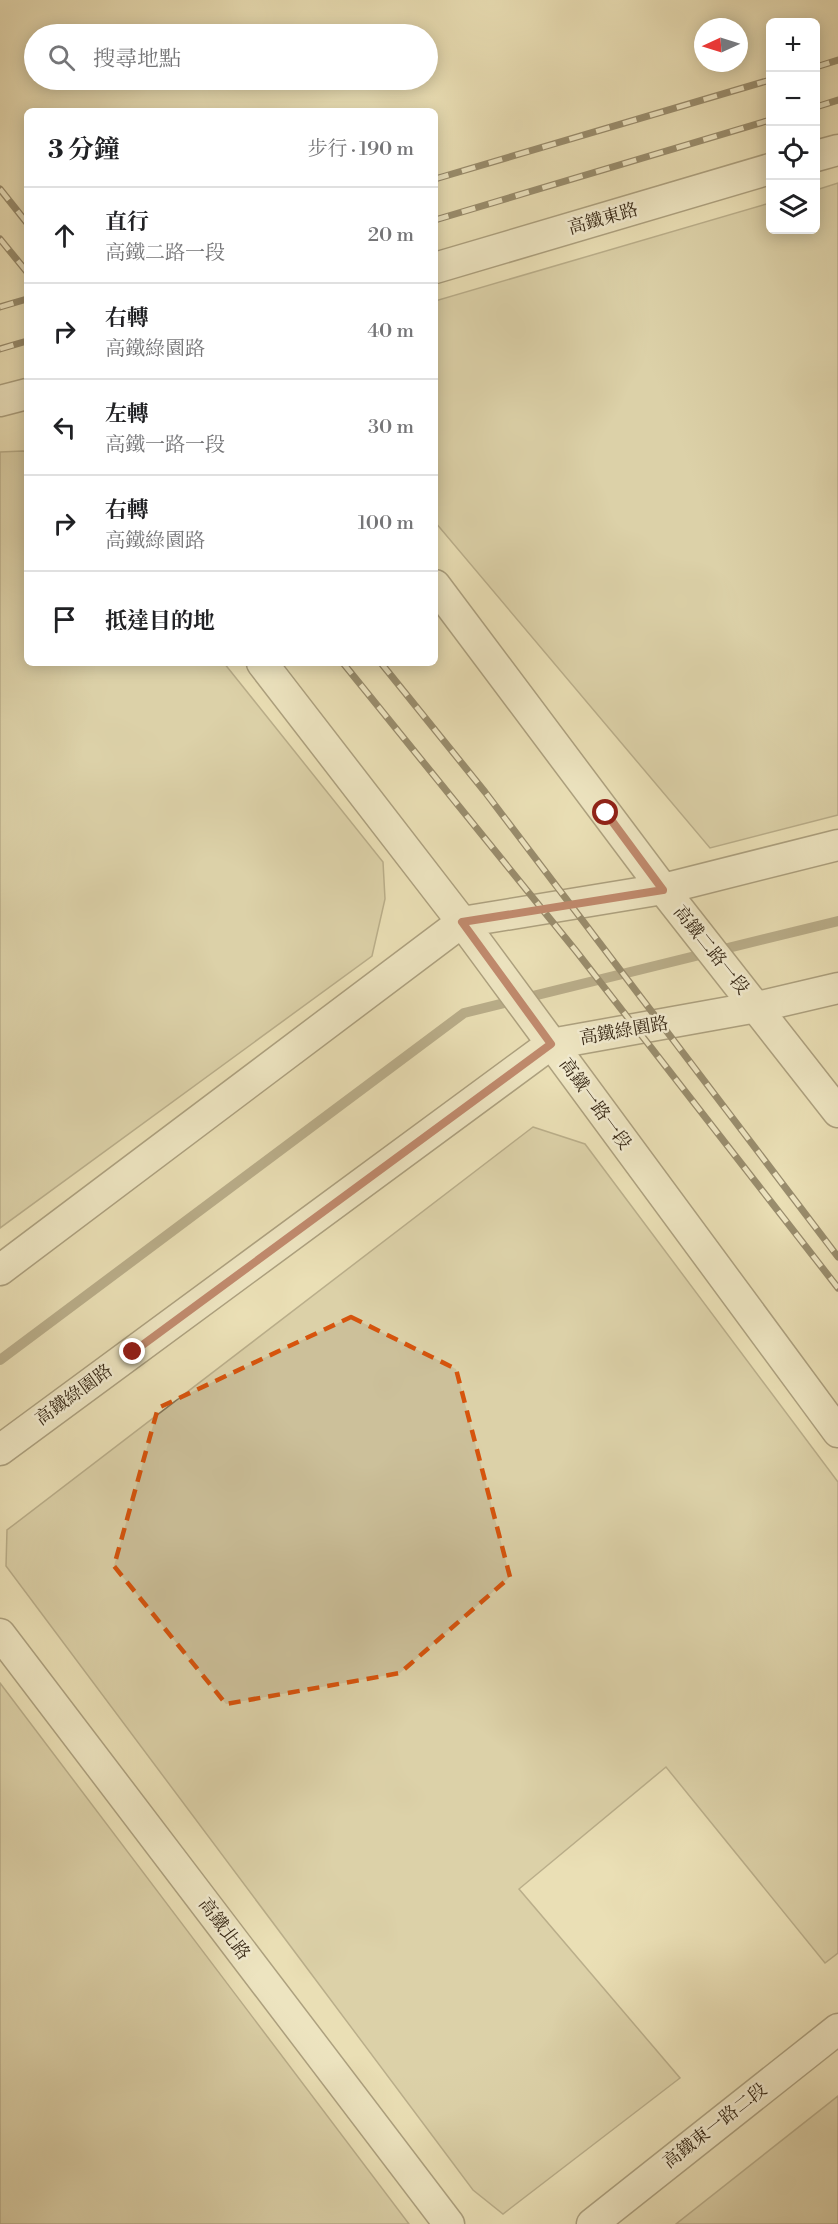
<!DOCTYPE html>
<html lang="zh-TW">
<meta charset="utf-8">
<style>
:root{--surface:#fff;--page:#f6f6f6;--text:#202124;--muted:#757577;--line:#e0e0e0}
body{margin:0;font-family:"Libre Bodoni","Noto Serif TC",serif;background:var(--page);color:var(--text)}
.controls{position:absolute;right:18px;top:18px;display:grid;overflow:hidden;border-radius:9px;box-shadow:0 3px 15px #0003}
.controls button{width:54px;height:54px;display:grid;place-items:center;padding:0;border:0;border-bottom:2px solid var(--line);background:var(--surface);color:var(--text);font:30px sans-serif}
.compass{position:absolute;left:694px;top:18px;width:54px;height:54px;border-radius:50%;background:var(--surface);box-shadow:0 3px 15px #0003;rotate:266deg}
.stop{position:absolute;width:18px;height:18px;margin:-14px;border:4px solid #8f2418;border-radius:50%;background:#fff}
.stop.end{background:#8f2418;border-color:#fff;box-shadow:0 2px 6px #0008}
.list{margin:0;padding:0;list-style:none}
h2{display:flex;justify-content:space-between;align-items:center;height:78px;margin:0;padding:0 24px;font-size:26px}
h2 small{font-size:20px;font-weight:400;color:var(--muted)}
.list li{display:grid;grid-template-columns:39px 1fr auto;gap:18px;align-items:center;box-sizing:border-box;height:96px;padding:0 24px;border-top:2px solid var(--line)}
.list b{display:block;font-size:22px;white-space:nowrap}
.list p{margin:0;font-size:20px;white-space:nowrap;color:var(--muted)}
.list em{font-size:20px;font-style:normal;color:var(--muted)}
.icon{flex:none;width:33px;height:33px;fill:none;stroke:currentColor;stroke-width:2;stroke-linecap:round;stroke-linejoin:round}
.map{position:relative;flex:none;width:838px;height:2224px;overflow:hidden}
.search{position:absolute;background:var(--surface);box-shadow:0 3px 15px #0003;left:24px;top:24px;width:414px;height:66px;display:flex;align-items:center;gap:15px;box-sizing:border-box;padding:0 21px;border-radius:33px;color:var(--muted);font-size:22px}
.panel{position:absolute;background:var(--surface);box-shadow:0 3px 15px #0003;left:24px;top:108px;width:414px;height:558px;border-radius:9px}
.map>svg:first-child{display:block}
.green{fill:#ccc09a;stroke:#827558;stroke-width:1.5}
.lines{fill:none;stroke-linecap:round;stroke-linejoin:round}
.stream{stroke:#7f7155;stroke-width:10}
.street-casing{stroke:#65573e;stroke-width:33}
.street{stroke:#f1eacf;stroke-width:30}
.rail-casing{stroke:#392a17;stroke-width:7}
.rail{stroke:#f1eacf;stroke-width:4.5;stroke-dasharray:14;stroke-linecap:butt}
.route{stroke:#8f2418;stroke-width:8}
.marked{fill:none;stroke:#d6540d;stroke-width:4.5;stroke-dasharray:12 8;stroke-linejoin:round}
.labels{text-anchor:middle;dominant-baseline:central;stroke-width:5;stroke-linejoin:round;paint-order:stroke}
.street-label{font-size:18px;fill:#392a17;stroke:#f1eacf}
</style>
<div class="map">
<svg width="838" height="2224" viewBox="0 0 838 2224">
<rect width="100%" height="100%" fill="#eadfb5"/>
<filter id="stains"><feTurbulence type="fractalNoise" baseFrequency=".00333" numOctaves="4"/><feColorMatrix values="0 0 0 0 .2 0 0 0 0 .09 0 0 0 0 .02 0 0 0 .5 -.17"/></filter>
<radialGradient id="worn" r=".72"><stop offset=".6" stop-color="#630" stop-opacity="0"/><stop offset="1" stop-color="#630" stop-opacity=".3"/></radialGradient>
<path class="green" d="M838,183v632l-128,33 -275,-326v-221l335,-98v27h46v-40z
M23,451l4,1v211h197l159,199 2,37 -13,57 -372,272v-776z
M533,1127l52,17 253,338v471l-13,10 -159,-196 -147,122 161,189 -177,136 -30,-24 -467,-624 1,-36z
M0,1683l409,541h-409z
M838,2096v128h-162z"/>
<g class="lines">
<path class="stream" d="M0,1360l464,-347 374,-92"/>
<g class="street-casing">
<path id="street" d="M816,156l22,-6
M435,268l335,-99
M0,401l27,-7
M435,585l228,304 175,223
M262,663l200,259 376,510
M0,1270l462,-348 201,-33 175,-44
M0,1450l551,-406 206,-37 81,-19
M0,1634l449,590
M592,2224l246,-195"/>
</g>
<use href="#street" class="street"/>
<g class="rail-casing">
<path id="rail" d="M816,67l22,-7
M816,107l22,-7
M435,179l335,-99
M0,189l27,34
M435,220l335,-100
M0,239l27,33
M0,307l27,-8
M0,349l27,-8
M343,663l233,288 262,337
M381,663l104,129 353,465"/>
</g>
<use href="#rail" class="rail"/>
</g>
<g class="lines">
<path class="route" d="M133,1352l418,-308 -89,-122 201,-32 -57,-77"/>
</g>
<path d="M0 0H838V2224H0ZM351,1317l105,52 54,208 -110,96 -174,31 -112,-138 44,-158z" fill="#eadfb5" fill-opacity=".55" fill-rule="evenodd"/>
<path class="marked" d="M351,1317l105,52 54,208 -110,96 -174,31 -112,-138 44,-158z"/>
<g class="labels">
<g class="street-label">
<text transform="translate(603 219) rotate(-16)">高鐵東路</text>
<text transform="translate(711 950) rotate(51)">高鐵二路一段</text>
<text transform="translate(624 1031) rotate(-10)">高鐵綠園路</text>
<text transform="translate(595 1104) rotate(54)">高鐵一路一段</text>
<text transform="translate(74 1395) rotate(-36)">高鐵綠園路</text>
<text transform="translate(224 1929) rotate(53)">高鐵北路</text>
<text transform="translate(715 2126) rotate(-38)">高鐵東一路二段</text>
</g>
</g>
<rect width="100%" height="100%" filter="url(#stains)"/>
<rect width="100%" height="100%" fill="url(#worn)"/>
</svg>
<div class="controls">
<button>+</button>
<button>−</button>
<button><svg class="icon" aria-label="locate" viewBox="0 0 24 24"><circle cx="12" cy="12" r="6"/><path d="M12 2v4M12 18v4M2 12h4M18 12h4"/></svg></button>
<button><svg class="icon" aria-label="layers" viewBox="0 0 24 24"><path d="M12 4l9 5-9 5-9-5zM3 14l9 5 9-5"/></svg></button>
</div>
<svg class="compass" viewBox="-18 -18 36 36"><path d="M0-13l5 13h-10z" fill="#e53935"/><path d="M0 13l5-13h-10z" fill="#757577"/></svg>
<div class="stop" style="left:606px;top:813px"></div>
<div class="stop end" style="left:133px;top:1352px"></div>
<div class="search"><svg class="icon" aria-label="search" viewBox="0 0 24 24"><circle cx="10" cy="10" r="6"/><path d="M15 15l6 6"/></svg>搜尋地點</div>
<section class="panel">
<h2>3 分鐘<small>步行 · 190 m</small></h2>
<ul class="list">
<li><svg class="icon" aria-label="ahead" viewBox="0 0 24 24"><path d="M12 20V5M6 11l6-6 6 6"/></svg><div><b>直行</b><p>高鐵二路一段</p></div><em>20 m</em></li>
<li><svg class="icon" aria-label="right" viewBox="0 0 24 24"><path d="M7 20v-9h11M14 6l5 5-5 5"/></svg><div><b>右轉</b><p>高鐵綠園路</p></div><em>40 m</em></li>
<li><svg class="icon" aria-label="left" viewBox="0 0 24 24"><path d="M17 20v-9H6M10 6l-5 5 5 5"/></svg><div><b>左轉</b><p>高鐵一路一段</p></div><em>30 m</em></li>
<li><svg class="icon" aria-label="right" viewBox="0 0 24 24"><path d="M7 20v-9h11M14 6l5 5-5 5"/></svg><div><b>右轉</b><p>高鐵綠園路</p></div><em>100 m</em></li>
<li><svg class="icon" aria-label="arrive" viewBox="0 0 24 24"><path d="M6 21V4h12l-3 4 3 4H6"/></svg><div><b>抵達目的地</b></div></li>
</ul>
</section>
</div>
